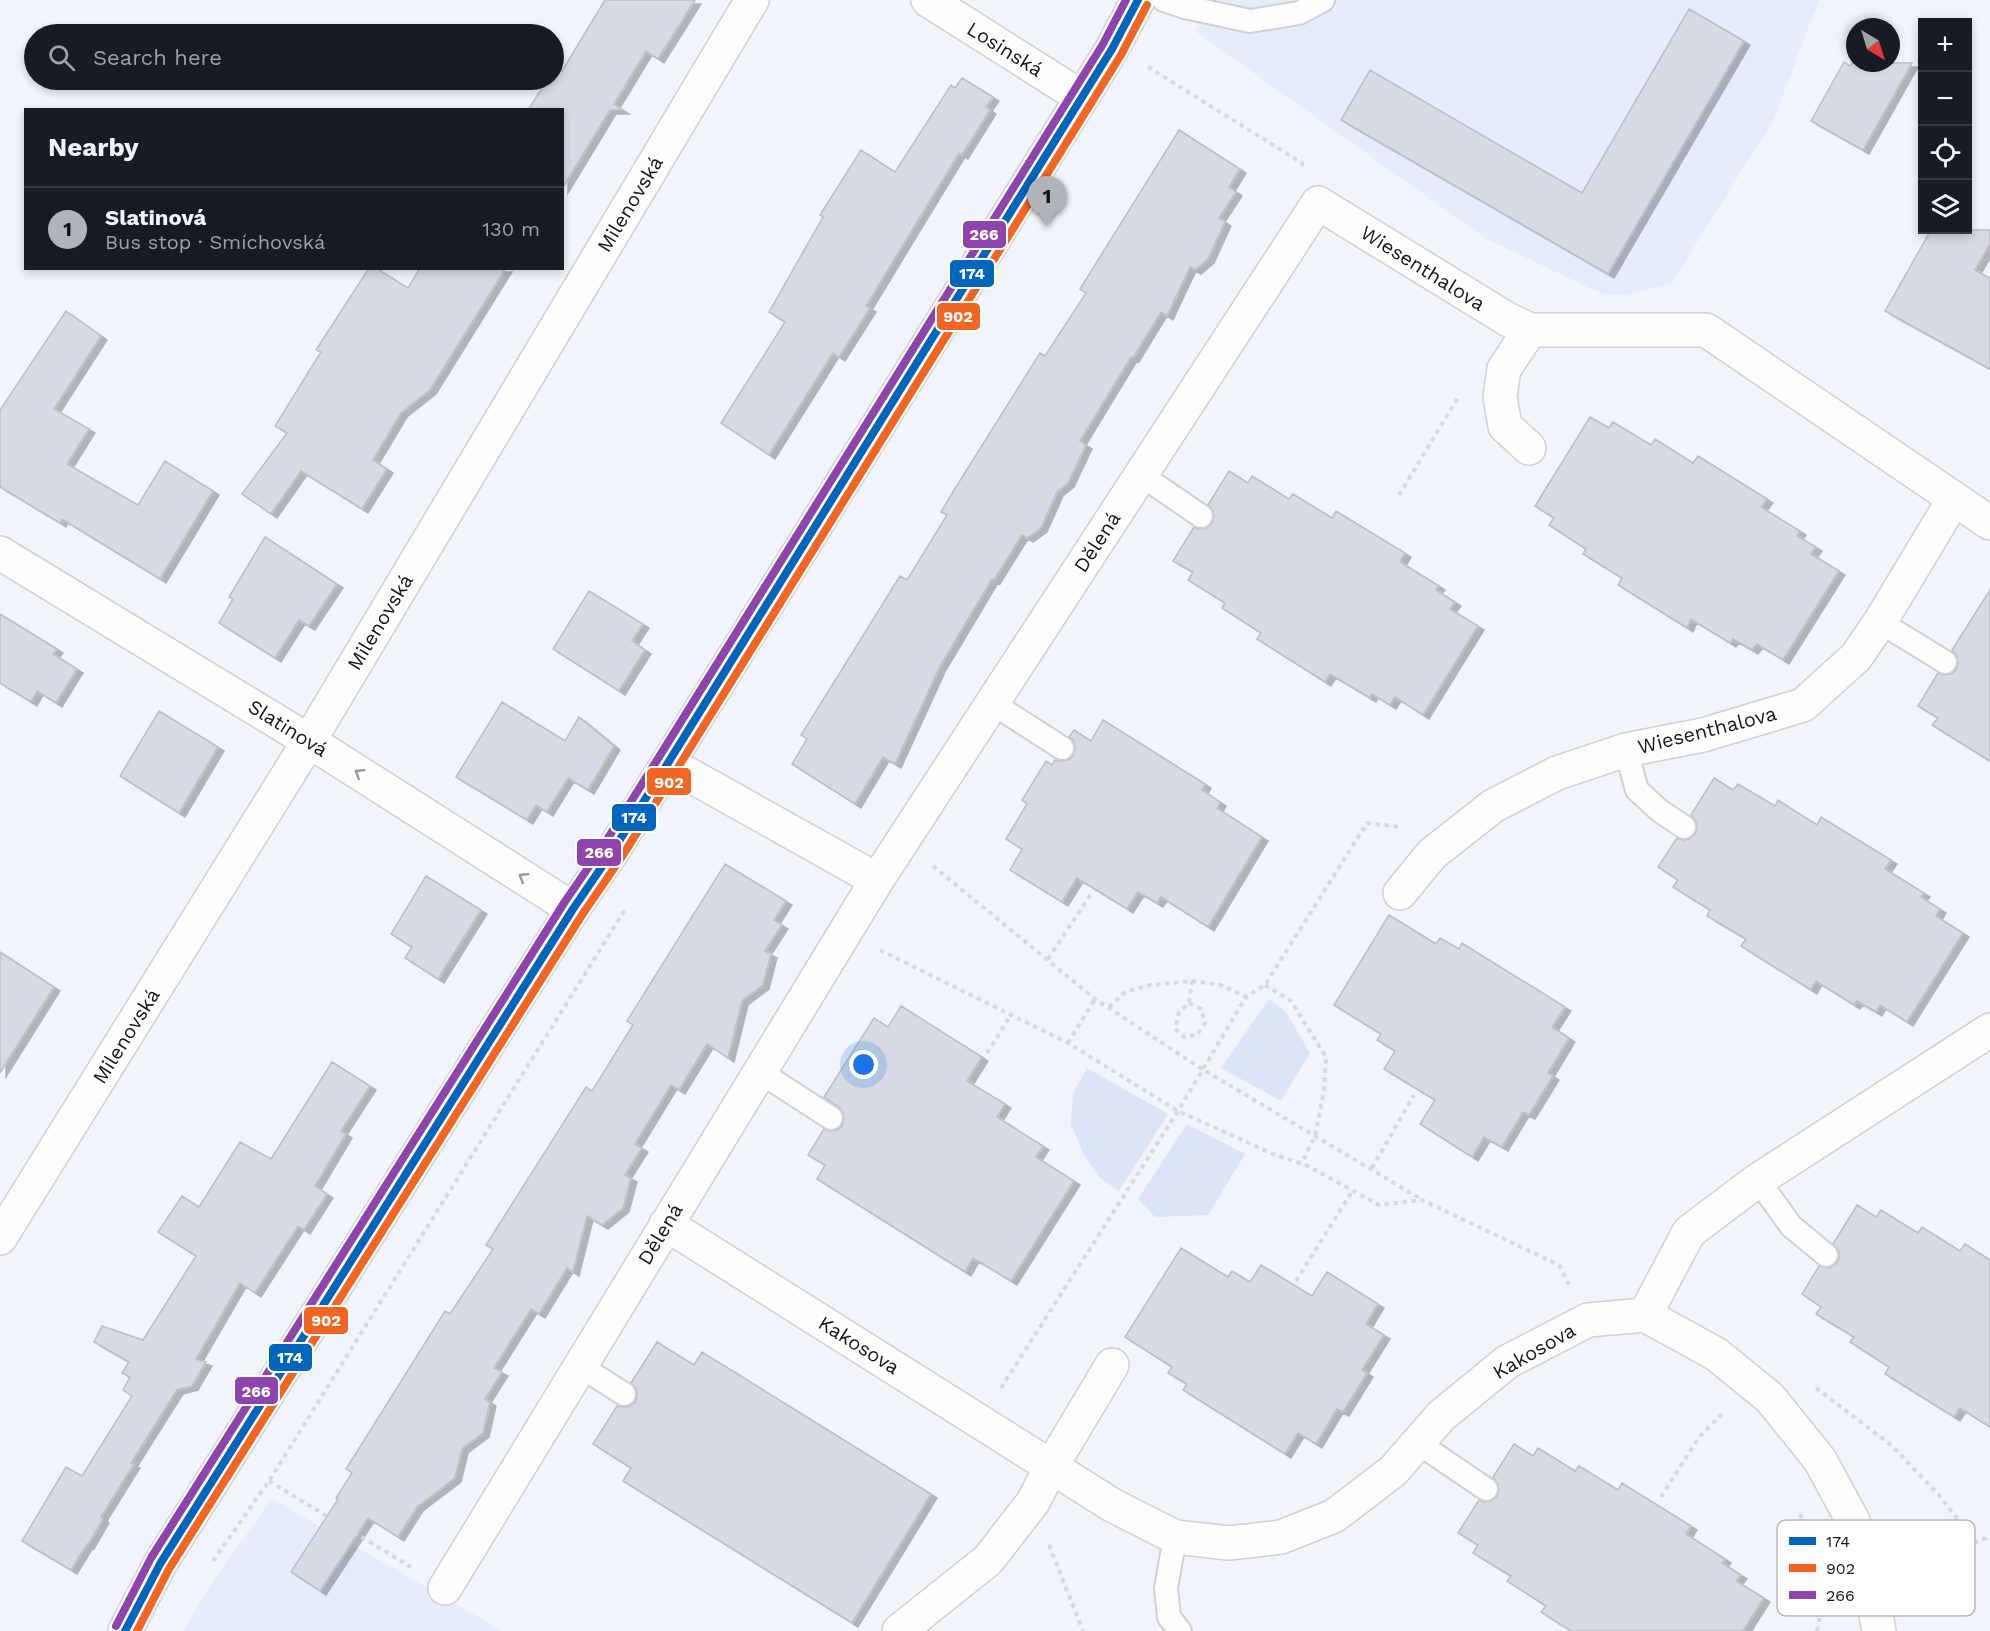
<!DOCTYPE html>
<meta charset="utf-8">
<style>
:root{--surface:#171b24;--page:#242831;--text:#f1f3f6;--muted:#9ea1a6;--line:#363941;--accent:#b0b3b7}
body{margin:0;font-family:"Work Sans",sans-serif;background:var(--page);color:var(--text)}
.controls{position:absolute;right:18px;top:18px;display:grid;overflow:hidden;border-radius:0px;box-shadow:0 3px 9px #0003}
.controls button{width:54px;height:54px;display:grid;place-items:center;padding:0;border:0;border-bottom:2px solid var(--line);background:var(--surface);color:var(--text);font:30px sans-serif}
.compass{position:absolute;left:1846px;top:18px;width:54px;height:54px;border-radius:50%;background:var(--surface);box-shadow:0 3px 9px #0003;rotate:142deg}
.you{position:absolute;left:864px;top:1065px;width:21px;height:21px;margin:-15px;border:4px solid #fff;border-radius:50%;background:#1a73e8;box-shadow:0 0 0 9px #1a73e833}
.badge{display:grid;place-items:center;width:39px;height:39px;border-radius:50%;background:var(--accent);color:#111;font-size:20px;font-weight:700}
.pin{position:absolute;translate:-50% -50px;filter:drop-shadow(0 2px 3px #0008)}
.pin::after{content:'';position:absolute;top:32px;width:21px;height:18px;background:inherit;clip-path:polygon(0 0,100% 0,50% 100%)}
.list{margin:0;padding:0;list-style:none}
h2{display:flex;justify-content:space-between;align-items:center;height:78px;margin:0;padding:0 24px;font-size:26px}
h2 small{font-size:20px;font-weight:400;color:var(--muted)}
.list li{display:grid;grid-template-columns:39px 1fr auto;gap:18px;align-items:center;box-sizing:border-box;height:84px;padding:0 24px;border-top:2px solid var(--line)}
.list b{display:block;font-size:22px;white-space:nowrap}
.list p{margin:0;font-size:20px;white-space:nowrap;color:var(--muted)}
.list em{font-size:20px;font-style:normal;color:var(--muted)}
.icon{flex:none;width:33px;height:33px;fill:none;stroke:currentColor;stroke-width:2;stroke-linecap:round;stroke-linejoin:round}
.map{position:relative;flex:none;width:1990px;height:1631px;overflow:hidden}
.search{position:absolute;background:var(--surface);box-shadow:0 3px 9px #0003;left:24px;top:24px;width:540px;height:66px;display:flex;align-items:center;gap:15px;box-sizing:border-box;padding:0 21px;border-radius:33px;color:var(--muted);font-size:22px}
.panel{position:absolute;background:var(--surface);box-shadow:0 3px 9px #0003;left:24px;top:108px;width:540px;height:162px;border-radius:0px}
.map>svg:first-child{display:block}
.built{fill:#e5edfb}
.green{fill:#dbe5f7}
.building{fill:#d5dae4;stroke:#bbbec4;stroke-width:1.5;filter:url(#shadow)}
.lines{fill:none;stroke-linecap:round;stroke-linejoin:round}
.service-casing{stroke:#ced1d7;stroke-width:26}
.minor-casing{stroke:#ced1d7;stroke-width:36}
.tertiary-casing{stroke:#ced1d7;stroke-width:36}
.path{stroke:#d8d9db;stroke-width:4;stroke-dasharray:4.5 4.5;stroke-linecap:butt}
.service{stroke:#fdfdfe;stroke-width:22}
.minor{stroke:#fdfdfe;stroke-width:33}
.tertiary{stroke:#fdfdfe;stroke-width:33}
.bus-1-casing{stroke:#fff;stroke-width:12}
.bus-2-casing{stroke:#fff;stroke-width:12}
.bus-3-casing{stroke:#fff;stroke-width:12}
.bus-1{stroke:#0065bd;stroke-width:8}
.bus-2{stroke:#f26522;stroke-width:8}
.bus-3{stroke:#8e44ad;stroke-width:8}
.oneway{stroke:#949699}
.labels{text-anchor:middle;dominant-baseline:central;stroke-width:4.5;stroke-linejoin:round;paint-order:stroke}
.street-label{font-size:20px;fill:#14171d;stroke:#fff}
.key{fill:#fff;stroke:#b8b9bb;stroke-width:1.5}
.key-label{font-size:16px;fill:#14171d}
.line-badge{stroke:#fff;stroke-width:2}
.badge-label{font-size:16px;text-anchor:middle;font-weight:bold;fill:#fff}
</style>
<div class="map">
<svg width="1990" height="1631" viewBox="0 0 1990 1631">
<defs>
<filter id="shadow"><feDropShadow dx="6" dy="4" stdDeviation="0" flood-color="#0004"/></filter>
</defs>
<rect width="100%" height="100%" fill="#f1f4fa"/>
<path class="built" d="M1212,0h607l-45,119 -103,165 -47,11 -21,-1 -115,-54 -293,-209z
M272,1499l231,132h-320l31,-52z"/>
<path class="green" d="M1269,999l17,13 24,41 -29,48 -60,-33z
M1087,1068l81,46 -49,77 -20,-14 -16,-24 -12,-29 2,-31z
M1187,1124l58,30 -37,61 -53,2 -17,-18z"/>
<path class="building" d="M605,0h90l-37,59 -12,-8 -32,53 9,6h-13l-48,79v-79h-34l19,-30h7l1,-13 7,4z
M1689,9l55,32 -136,233 -267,-154 29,-50 212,123z
M1844,62l6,4 2,-3h60l-49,87 -52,-29z
M962,78l31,19 -7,10 4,3 -28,45 -3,-2 -93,153 4,2 -31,49 -6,-4 -64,102 -48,-32 64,-101 -16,-10 54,-95 -3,-2 41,-65 34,22 56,-87 4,3z
M1179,130l61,39 -11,18 7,5 -17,26 6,4 -17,37 -13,11 -5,-3 -23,49 -6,-4 -28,46 -2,-1 -51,84 6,4 -18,38 -11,9 -16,36 -14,10 -5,-3 -28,45 -2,-1 -52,87 -45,98 -12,-7 -28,47 -63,-40 15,-25 -6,-4 99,-159 7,4 40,-65 -6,-3 13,-22 86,-137 5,3 41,-63 -6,-4z
M1931,230h59v14l-15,26 15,8v91l-105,-58z
M369,268h7l32,20 12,-20h86l-76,122 -29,23 -28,47 14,9 -25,40 -61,-38 -30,43 -29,-20 45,-61 -12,-7 46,-74 -5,-2z
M66,311l35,25 -47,73 35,20 -22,35 71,41 27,-44 48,30 -53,88 -98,-60 -2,4 -60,-36v-77z
M1590,417l19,11 4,-6 38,23 4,-6 38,24 5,-7 69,43 -6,8 39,24 -3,5 19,11 -5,7 28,17 -56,89 -26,-16 -5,6 -19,-11 -3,4 -39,-24 -4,9 -69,-43 4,-7 -39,-24 3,-5 -37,-24 5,-7 -19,-12z
M1229,471l19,12 4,-7 37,23 4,-5 39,24 4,-7 69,42 -5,9 39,24 -3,4 19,12 -5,7 28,17 -55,89 -28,-18 -5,8 -18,-11 -2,4 -40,-24 -5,8 -68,-43 4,-6 -39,-25 3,-5 -37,-23 5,-8 -20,-11 21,-34 5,2 7,-1 6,-5 2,-7 -1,-5 -5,-6z
M265,537l72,47 -28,42 -10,-6 -24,38 -56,-35 14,-24 -4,-2z
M1990,590v171l-58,-36 6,-7 -20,-12 20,-33 7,2 6,-1 5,-4 2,-8 -1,-7 -5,-5z
M589,591l54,33 -11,17 13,9 -26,41 -66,-42z
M0,614l57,35 -4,5 24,15 -21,34 -19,-12 -6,11 -31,-19z
M502,702l63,39 14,-24 35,29 -26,44 -20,-12 -21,34 -11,-7 -9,15 -71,-43z
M159,711l59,36 -39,66 -59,-37z
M1103,720l102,64 -3,6 18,12 -3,6 45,29 -54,90 -47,-30 -4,6 -19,-11 -11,17 -50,-31 -15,24 -52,-32 12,-21 -16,-10 21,-35 -5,-4 24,-39 6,4 3,-5 6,1 7,-1 5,-4 2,-8 -1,-7 -5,-4 5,-7 17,11z
M1714,778l19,12 5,-6 37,22 3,-6 39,25 4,-8 70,43 -6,9 39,24 -3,4 19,12 -4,7 27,17 -56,89 -27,-17 -4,7 -19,-11 -3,4 -38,-24 -5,9 -70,-44 5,-7 -39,-23 3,-6 -37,-23 5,-7 -20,-13 19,-29 6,2 6,-1 6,-5 2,-6 -1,-6 -5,-7z
M725,864l61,37 -12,19 8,5 -17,26 6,3 -8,31 -21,16 -14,57 -21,-14 -28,46 -8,-5 -36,59 7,4 -17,27 6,3 -8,30 -21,17 -15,-9 -14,56 -6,-4 -28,46 -8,-5 -37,59 8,4 -17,27 5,3 -7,31 -21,16 -7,29 -38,29 -19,30 -30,-19 -48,73 -29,-19 47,-73 -2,-1 16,-25 -6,-4 99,-158 5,3 43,-65 -7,-4 100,-158 6,4 41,-66 -6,-4z
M426,876l55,34 -43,69 -33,-21 7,-11 -21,-13z
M1389,915l47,29 4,-6 19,11 3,-6 103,64 -13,20 17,11 -21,35 5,3 -24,39 -6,-3 -21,35 -18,-10 -12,20 -52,-33 15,-24 -51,-31 11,-18 -18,-11 4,-6 -47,-29z
M0,952l54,35 -54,86z
M901,1006l81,51 -15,24 38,23 -8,13 46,29 -7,11 38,24 -63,100 -38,-23 -8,14 -148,-93 8,-14 -17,-10 16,-26 6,2 7,-1 5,-4 2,-7 -1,-7 -4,-5 -15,-10 50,-79 14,9z
M332,1062l38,24 -29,45 5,3 -31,52 12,8 -23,36 -6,-4 -43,67 -15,-10 -44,76 10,3 -14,24 -15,4 -46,73 3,1 -33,53 2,2 -15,26 -1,-1 -16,26 -49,-29 44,-74 16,9 50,-80 -9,-6 7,-13 -8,-4 7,-11 -35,-20 8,-16 41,14 53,-84 -38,-24 24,-36 17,11 41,-65 31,17z
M1857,1205l19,12 5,-7 37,23 4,-6 38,24 5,-7 25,16v167l-30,-19 -6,9 -69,-43 4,-7 -39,-25 4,-5 -38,-23 5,-7 -19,-13 17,-28 11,2 7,-5 2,-5v-7l-6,-7z
M1181,1248l47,29 4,-6 18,11 11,-17 51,31 15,-24 51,32 -12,20 18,11 -22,35 5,3 -24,39 -6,-3 -21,35 -18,-11 -13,21 -102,-64 4,-6 -19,-11 4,-6 -47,-30z
M657,1342l37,23 8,-13 229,142 -79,129 -229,-142 8,-13 -38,-24 24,-38 6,1 7,-1 6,-5 1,-7 -1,-6 -5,-5z
M1514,1444l19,12 5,-8 37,23 4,-5 39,24 4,-7 69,43 -5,8 39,25 -3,4 19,12 -5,6 28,17 -21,33h-172l-30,-19 5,-6 -39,-25 4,-5 -38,-23 5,-8 -20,-12 21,-33 5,2 7,-1 6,-5 2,-5 -1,-7 -5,-7z"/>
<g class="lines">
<g class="service-casing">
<path id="service" d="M1164,0l21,7 65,14 49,-8 24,-13
M1141,475l60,41
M1880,622l65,40
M992,703l70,45
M1626,750l11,40 23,21 24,16
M760,1072l71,46
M1758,1180l33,46 35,29
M580,1366l44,28
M1418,1443l68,46
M1175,1537l-9,51 3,29 11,14"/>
</g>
<g class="minor-casing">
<path id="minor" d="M928,0l153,97
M1529,448l-24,-22 -5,-29 4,-28 26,-39
M0,553l309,188 264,168
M668,763l209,117
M1400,893l32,-39 61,-48 64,-33 69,-23 77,-15 100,-30 53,-48 24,-35 74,-123
M666,1224l446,281 63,32 54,6 52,-6 53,-21 59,-45 48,-55 66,-54 81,-42 57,-5 71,39 54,44 50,62 33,61 18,66 8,44
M0,1238l309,-497 443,-741
M1645,1315l44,-83 69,-52 232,-150
M445,1588l432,-708 441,-677 189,116 23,11h176l284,193
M899,1631l89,-71 45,-58 18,-35 61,-102"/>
</g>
<g class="tertiary-casing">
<path id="tertiary" d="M125,1631l35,-67 413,-655 39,-57 56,-89 444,-714 26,-49"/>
</g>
<path class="path" d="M1148,67l154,96 1,3
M1399,495l60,-99
M933,866l162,133 107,70 219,130
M880,950l188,93 110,68 95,43 35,12 71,39 43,-5 137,65 10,20
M1048,959l43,-65
M1265,985l26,16 35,56 -2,33 -9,46 -14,28
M1189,1003l12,6 4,14 -8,12 -13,2 -9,-8 4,-17 10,-9 3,-22
M1109,1007l16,-15 25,-7 42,-4 29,4 25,12
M1068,1043l27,-44
M987,1053l24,-38
M1372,1168l42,-73
M1296,1281l57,-91
M1001,1388l177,-277 68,-114 19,-12 102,-162 34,4
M1816,1388l75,57 47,49 38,49
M269,1481l142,86
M1661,1497l38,-60 25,-25
M1800,1514l9,25 13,65
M1049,1545l34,86
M213,1561l56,-80 357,-573
M1908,1572l82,-36
M1817,1631l5,-27 10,-3"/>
<use href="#service" class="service"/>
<use href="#minor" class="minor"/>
<use href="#tertiary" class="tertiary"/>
<g class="bus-1-casing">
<path id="bus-1" d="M125,1631l35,-67 413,-655 39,-57 56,-89 444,-714 26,-49"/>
</g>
<g class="bus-2-casing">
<path id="bus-2" d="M137,1631l32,-62 413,-654 39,-57 56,-89 444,-714 26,-50"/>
</g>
<g class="bus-3-casing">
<path id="bus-3" d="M116,1626l35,-68 413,-655 39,-57 56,-89 444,-713 23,-44"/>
</g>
<use href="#bus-1" class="bus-1"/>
<use href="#bus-2" class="bus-2"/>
<use href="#bus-3" class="bus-3"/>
</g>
<defs><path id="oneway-chevron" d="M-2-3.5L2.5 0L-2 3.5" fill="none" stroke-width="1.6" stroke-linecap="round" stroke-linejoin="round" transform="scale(1.5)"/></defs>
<g class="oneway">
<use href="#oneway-chevron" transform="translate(359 773) rotate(-148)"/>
<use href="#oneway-chevron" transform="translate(523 877) rotate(-148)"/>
</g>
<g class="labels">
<g class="street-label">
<text transform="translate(1005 49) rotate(32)">Losinská</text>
<text transform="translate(630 204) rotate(-59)">Milenovská</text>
<text transform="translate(1423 268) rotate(32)">Wiesenthalova</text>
<text transform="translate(1097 542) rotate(-57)">Dělená</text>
<text transform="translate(380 622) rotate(-59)">Milenovská</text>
<text transform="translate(288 728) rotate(32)">Slatinová</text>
<text transform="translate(1707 730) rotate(-14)">Wiesenthalova</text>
<text transform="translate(126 1036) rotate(-58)">Milenovská</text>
<text transform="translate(660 1234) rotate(-59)">Dělená</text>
<text transform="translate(859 1345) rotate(32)">Kakosova</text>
<text transform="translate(1534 1351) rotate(-30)">Kakosova</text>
</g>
</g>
<rect x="1777" y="1520" width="198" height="96" rx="9" class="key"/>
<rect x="1789" y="1537" width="27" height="8" fill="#0065bd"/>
<rect x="1789" y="1564" width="27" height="8" fill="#f26522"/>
<rect x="1789" y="1591" width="27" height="8" fill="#8e44ad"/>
<g class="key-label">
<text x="1826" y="1547">174</text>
<text x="1826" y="1574">902</text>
<text x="1826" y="1601">266</text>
</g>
<g class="line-badge">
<rect x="962" y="220" width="45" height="29" rx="6" fill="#8e44ad"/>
<rect x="949" y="259" width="46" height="29" rx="6" fill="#0065bd"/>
<rect x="936" y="302" width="45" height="29" rx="6" fill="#f26522"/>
<rect x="646" y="767" width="46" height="29" rx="6" fill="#f26522"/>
<rect x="611" y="803" width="46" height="29" rx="6" fill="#0065bd"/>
<rect x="576" y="838" width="46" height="29" rx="6" fill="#8e44ad"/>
<rect x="303" y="1306" width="46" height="29" rx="6" fill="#f26522"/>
<rect x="268" y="1343" width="45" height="29" rx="6" fill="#0065bd"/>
<rect x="234" y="1376" width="45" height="29" rx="6" fill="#8e44ad"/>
</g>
<g class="badge-label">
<text x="984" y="240">266</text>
<text x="972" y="279">174</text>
<text x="958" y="322">902</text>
<text x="669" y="788">902</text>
<text x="634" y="823">174</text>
<text x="599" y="858">266</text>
<text x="326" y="1326">902</text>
<text x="290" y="1363">174</text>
<text x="256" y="1397">266</text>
</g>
</svg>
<div class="controls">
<button>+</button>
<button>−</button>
<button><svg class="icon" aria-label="locate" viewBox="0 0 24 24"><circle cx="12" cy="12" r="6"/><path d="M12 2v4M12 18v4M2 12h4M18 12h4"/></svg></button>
<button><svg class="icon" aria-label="layers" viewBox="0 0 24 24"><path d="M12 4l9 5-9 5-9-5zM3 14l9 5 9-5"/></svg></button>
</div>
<svg class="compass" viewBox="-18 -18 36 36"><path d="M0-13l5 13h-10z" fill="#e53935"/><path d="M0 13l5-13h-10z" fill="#9ea1a6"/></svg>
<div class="you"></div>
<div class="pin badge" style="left:1047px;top:226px">1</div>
<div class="search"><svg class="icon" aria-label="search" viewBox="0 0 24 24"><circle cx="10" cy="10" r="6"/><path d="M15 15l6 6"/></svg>Search here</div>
<section class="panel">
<h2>Nearby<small></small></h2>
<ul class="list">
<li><span class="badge">1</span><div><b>Slatinová</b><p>Bus stop · Smíchovská</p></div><em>130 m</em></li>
</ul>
</section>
</div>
